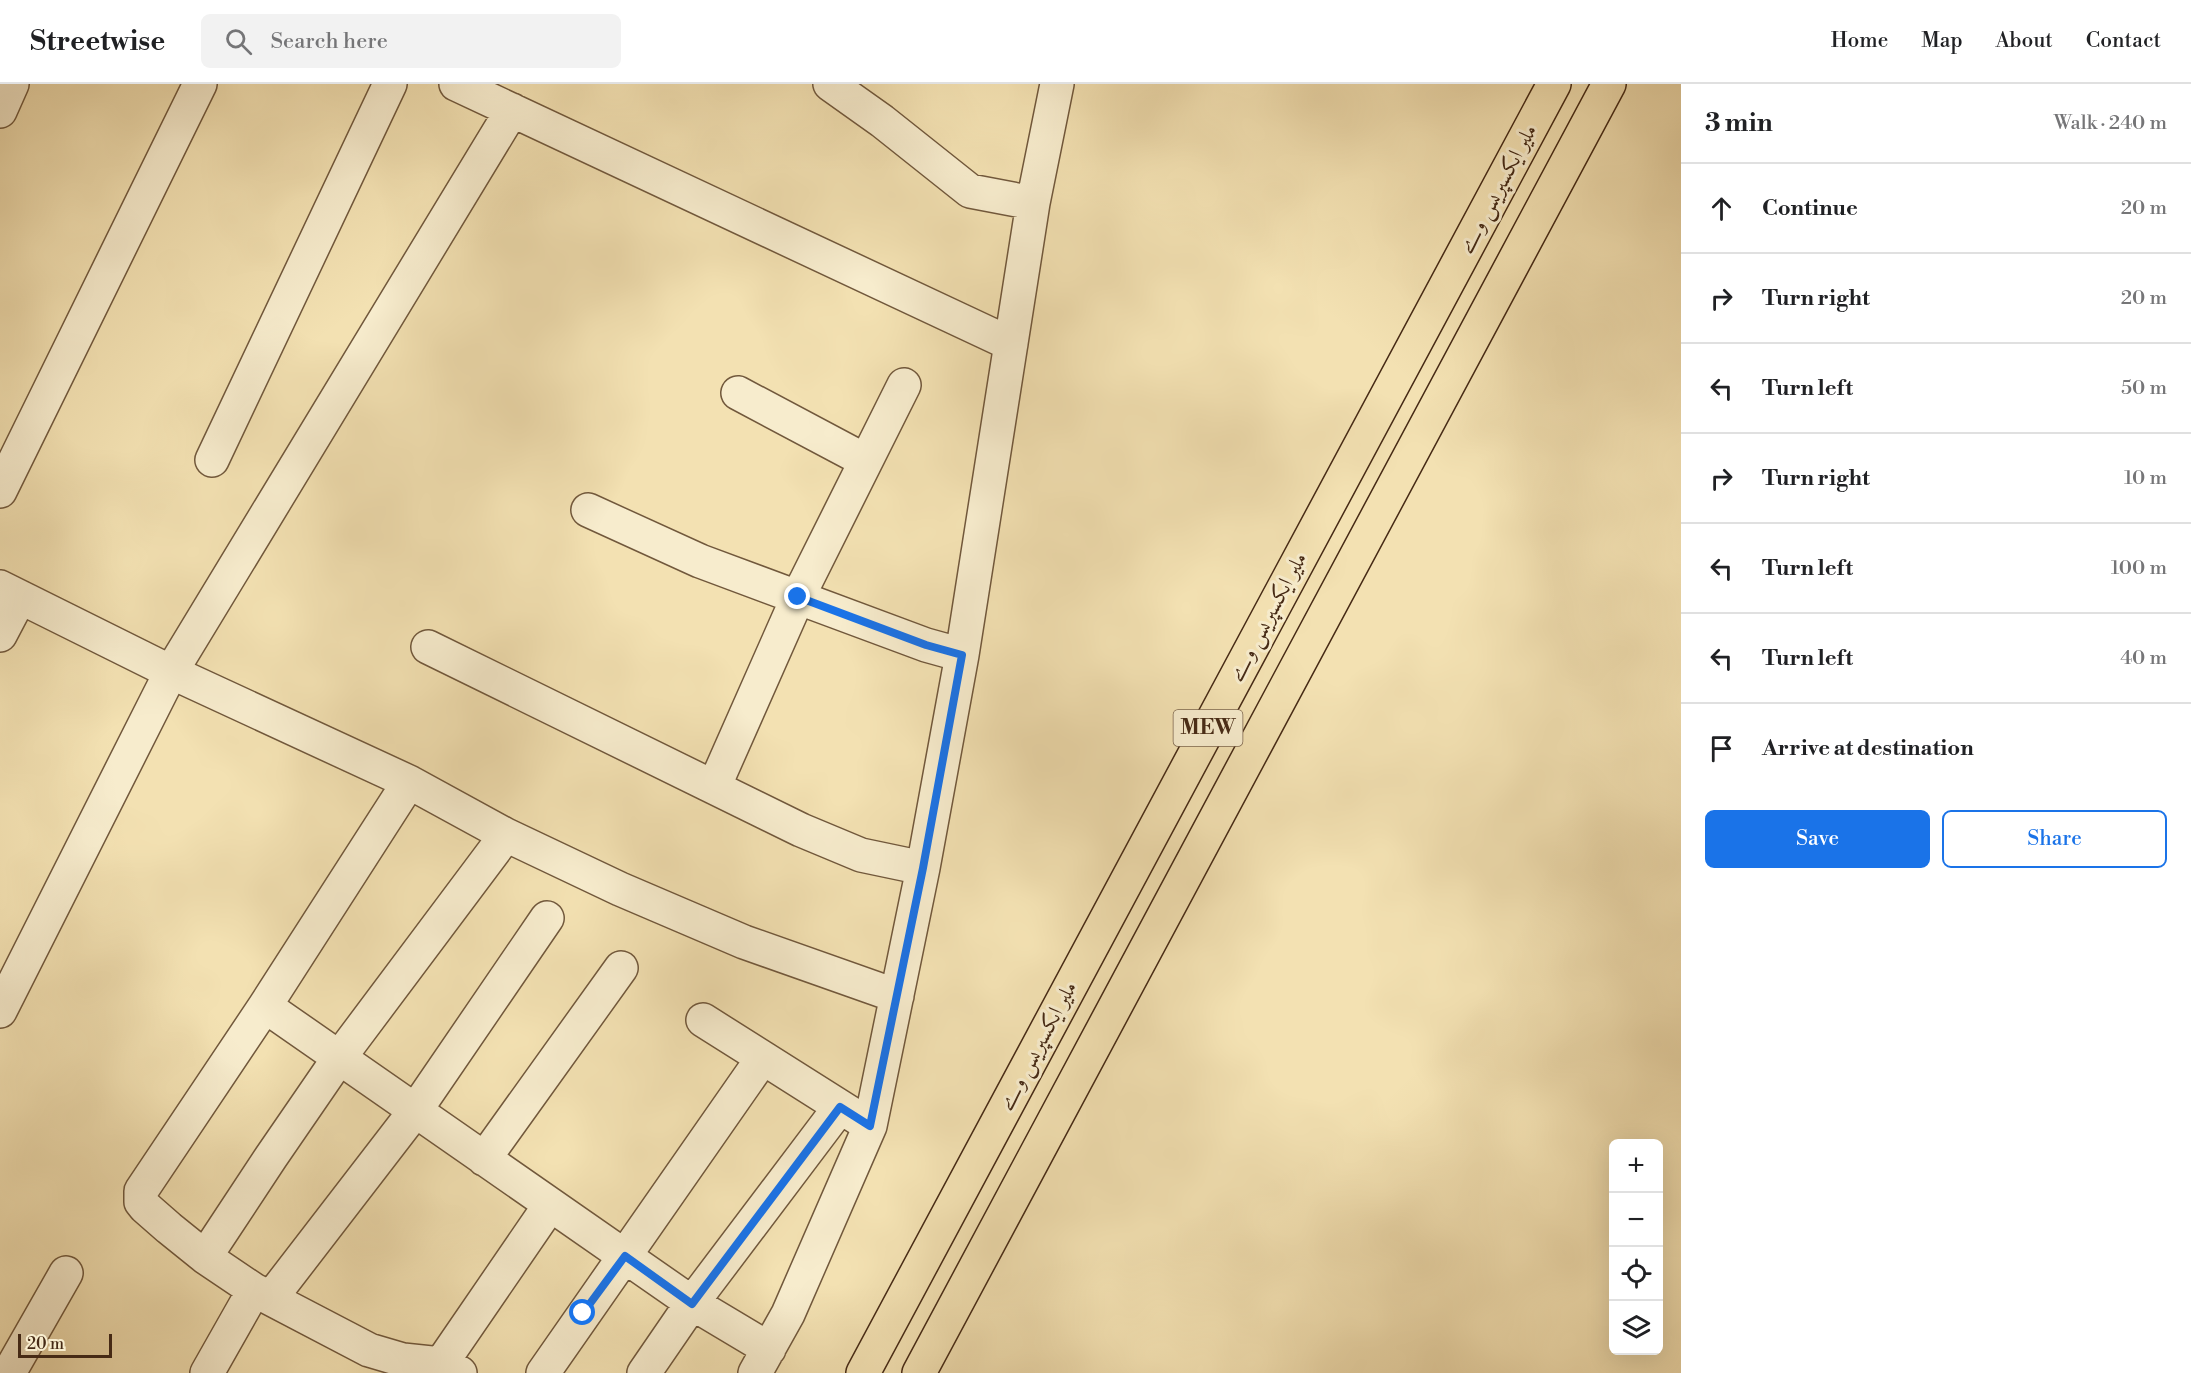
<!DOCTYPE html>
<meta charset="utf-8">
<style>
:root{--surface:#fff;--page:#f2f2f2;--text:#202124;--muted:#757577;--line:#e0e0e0;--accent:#1a73e8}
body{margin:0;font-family:"Libre Bodoni",Amiri,serif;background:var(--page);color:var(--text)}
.controls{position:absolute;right:18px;bottom:18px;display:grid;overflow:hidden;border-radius:9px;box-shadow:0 6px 24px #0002}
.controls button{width:54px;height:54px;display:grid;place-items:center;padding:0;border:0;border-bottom:2px solid var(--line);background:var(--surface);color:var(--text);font:30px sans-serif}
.scale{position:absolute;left:18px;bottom:15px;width:94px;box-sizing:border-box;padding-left:6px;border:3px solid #462a15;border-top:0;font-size:16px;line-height:21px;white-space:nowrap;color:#462a15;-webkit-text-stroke:4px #f7eccd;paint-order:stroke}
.stop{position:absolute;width:18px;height:18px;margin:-14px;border:4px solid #1a73e8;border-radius:50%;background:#fff}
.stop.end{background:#1a73e8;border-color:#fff;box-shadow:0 2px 6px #0008}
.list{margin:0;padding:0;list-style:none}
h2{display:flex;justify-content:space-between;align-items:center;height:78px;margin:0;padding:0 24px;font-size:26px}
h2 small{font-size:20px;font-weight:400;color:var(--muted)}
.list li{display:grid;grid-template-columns:39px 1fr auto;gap:18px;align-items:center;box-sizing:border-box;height:90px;padding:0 24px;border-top:2px solid var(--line)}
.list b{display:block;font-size:22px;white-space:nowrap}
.list em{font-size:20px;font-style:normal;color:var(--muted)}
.actions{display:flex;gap:12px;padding:18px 24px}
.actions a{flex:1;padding:14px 0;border:2px solid var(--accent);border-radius:9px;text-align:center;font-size:21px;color:var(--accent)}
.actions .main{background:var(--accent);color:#fff}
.icon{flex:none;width:33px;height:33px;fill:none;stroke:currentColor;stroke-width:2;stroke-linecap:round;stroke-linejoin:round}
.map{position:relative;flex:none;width:1681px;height:1289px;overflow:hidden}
header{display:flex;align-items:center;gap:36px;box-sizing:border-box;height:84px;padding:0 30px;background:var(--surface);border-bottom:2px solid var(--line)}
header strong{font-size:28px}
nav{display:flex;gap:33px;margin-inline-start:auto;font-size:21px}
.search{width:420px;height:54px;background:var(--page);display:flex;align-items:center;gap:15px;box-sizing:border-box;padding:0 21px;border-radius:9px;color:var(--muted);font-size:22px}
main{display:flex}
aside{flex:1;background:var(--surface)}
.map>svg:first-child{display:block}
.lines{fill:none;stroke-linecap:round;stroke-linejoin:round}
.street-casing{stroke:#71583c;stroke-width:36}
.highway-casing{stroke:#462a15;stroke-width:36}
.street{stroke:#f7eccd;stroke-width:33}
.highway{stroke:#f3e1b2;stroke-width:33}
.route{stroke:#1a73e8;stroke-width:8}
.labels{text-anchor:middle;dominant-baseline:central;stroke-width:6;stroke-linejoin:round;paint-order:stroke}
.shield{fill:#f7eccd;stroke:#7b644c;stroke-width:1.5}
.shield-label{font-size:21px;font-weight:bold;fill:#462a15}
.street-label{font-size:22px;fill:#462a15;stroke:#f7eccd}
</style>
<header>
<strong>Streetwise</strong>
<div class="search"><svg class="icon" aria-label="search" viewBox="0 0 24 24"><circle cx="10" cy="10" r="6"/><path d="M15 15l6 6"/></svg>Search here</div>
<nav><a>Home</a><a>Map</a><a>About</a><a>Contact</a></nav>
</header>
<main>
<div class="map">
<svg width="1681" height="1289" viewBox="0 0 1681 1289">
<rect width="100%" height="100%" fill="#f3e1b2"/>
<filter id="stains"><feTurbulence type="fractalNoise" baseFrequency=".00333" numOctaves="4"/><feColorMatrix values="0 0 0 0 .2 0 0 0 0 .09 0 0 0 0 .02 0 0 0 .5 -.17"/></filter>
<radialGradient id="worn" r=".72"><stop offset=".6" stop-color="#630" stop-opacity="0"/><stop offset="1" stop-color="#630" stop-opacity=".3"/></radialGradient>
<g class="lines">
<g class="street-casing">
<path id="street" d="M456,0l555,260
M830,0l52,37 88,70 63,12
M0,27l12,-27
M738,309l128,68
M212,376l178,-376
M0,407l200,-407
M588,426l112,51 226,84 36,10
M0,503l171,85 238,110 97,53 114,54 124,53 153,54
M0,551l20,-38
M428,563l373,183 60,25 62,13
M409,698l-144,224 -124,185v11l4,5 24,21 36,29 49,33 115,60 34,10 38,4 19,9
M714,703l84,-190 106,-212
M265,922l427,297 77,46
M0,927l171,-339 341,-562
M703,936l155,98
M484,1075l137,-191
M205,1173l66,-100 68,-99 167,-223
M271,1214l144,-187 132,-193
M441,1280l109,-159
M9,1289l57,-100
M207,1289l47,-83
M543,1289l219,-314
M644,1289l48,-70 148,-196
M755,1289l33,-59 82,-188 53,-258 39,-213 71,-452 24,-119"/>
</g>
<g class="highway-casing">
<path id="highway" d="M863,1289l691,-1289
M919,1289l690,-1289"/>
</g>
<use href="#street" class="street"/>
<use href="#highway" class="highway"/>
</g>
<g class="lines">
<path class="route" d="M583,1229l42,-57 67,48 148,-197 30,19 53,-258 39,-213 -36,-10 -128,-48"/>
</g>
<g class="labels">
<rect class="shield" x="1173.5" y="626" width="69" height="36" rx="4.5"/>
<g class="shield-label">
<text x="1208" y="644">MEW</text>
</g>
<g class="street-label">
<text transform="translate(1498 105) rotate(-62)">ملیر ایکسپریس وے</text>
<text transform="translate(1268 533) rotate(-62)">ملیر ایکسپریس وے</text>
<text transform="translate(1038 962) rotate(-62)">ملیر ایکسپریس وے</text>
</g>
</g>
<rect width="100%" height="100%" filter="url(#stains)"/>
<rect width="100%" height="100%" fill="url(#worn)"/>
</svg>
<div class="controls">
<button>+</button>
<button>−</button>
<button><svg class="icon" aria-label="locate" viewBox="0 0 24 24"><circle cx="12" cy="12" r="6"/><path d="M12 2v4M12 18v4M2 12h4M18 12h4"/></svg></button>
<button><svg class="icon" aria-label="layers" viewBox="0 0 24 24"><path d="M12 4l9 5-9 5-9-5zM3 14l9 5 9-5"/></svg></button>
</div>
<div class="scale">20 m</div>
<div class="stop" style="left:583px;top:1229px"></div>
<div class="stop end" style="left:798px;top:513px"></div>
</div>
<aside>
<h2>3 min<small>Walk · 240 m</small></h2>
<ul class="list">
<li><svg class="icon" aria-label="ahead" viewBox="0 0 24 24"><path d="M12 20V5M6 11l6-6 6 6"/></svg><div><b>Continue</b></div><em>20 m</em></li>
<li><svg class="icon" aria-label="right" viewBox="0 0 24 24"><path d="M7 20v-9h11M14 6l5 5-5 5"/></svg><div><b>Turn right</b></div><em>20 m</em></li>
<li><svg class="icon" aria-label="left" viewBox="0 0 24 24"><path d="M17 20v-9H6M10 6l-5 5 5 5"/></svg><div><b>Turn left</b></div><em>50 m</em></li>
<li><svg class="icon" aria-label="right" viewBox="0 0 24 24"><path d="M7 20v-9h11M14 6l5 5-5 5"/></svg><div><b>Turn right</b></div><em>10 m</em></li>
<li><svg class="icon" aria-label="left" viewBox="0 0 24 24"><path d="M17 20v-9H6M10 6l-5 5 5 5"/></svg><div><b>Turn left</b></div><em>100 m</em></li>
<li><svg class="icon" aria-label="left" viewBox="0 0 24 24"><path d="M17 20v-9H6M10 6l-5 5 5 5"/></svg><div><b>Turn left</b></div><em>40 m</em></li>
<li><svg class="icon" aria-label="arrive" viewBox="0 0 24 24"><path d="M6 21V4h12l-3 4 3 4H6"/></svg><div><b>Arrive at destination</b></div></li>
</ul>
<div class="actions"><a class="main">Save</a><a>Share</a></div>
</aside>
</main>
